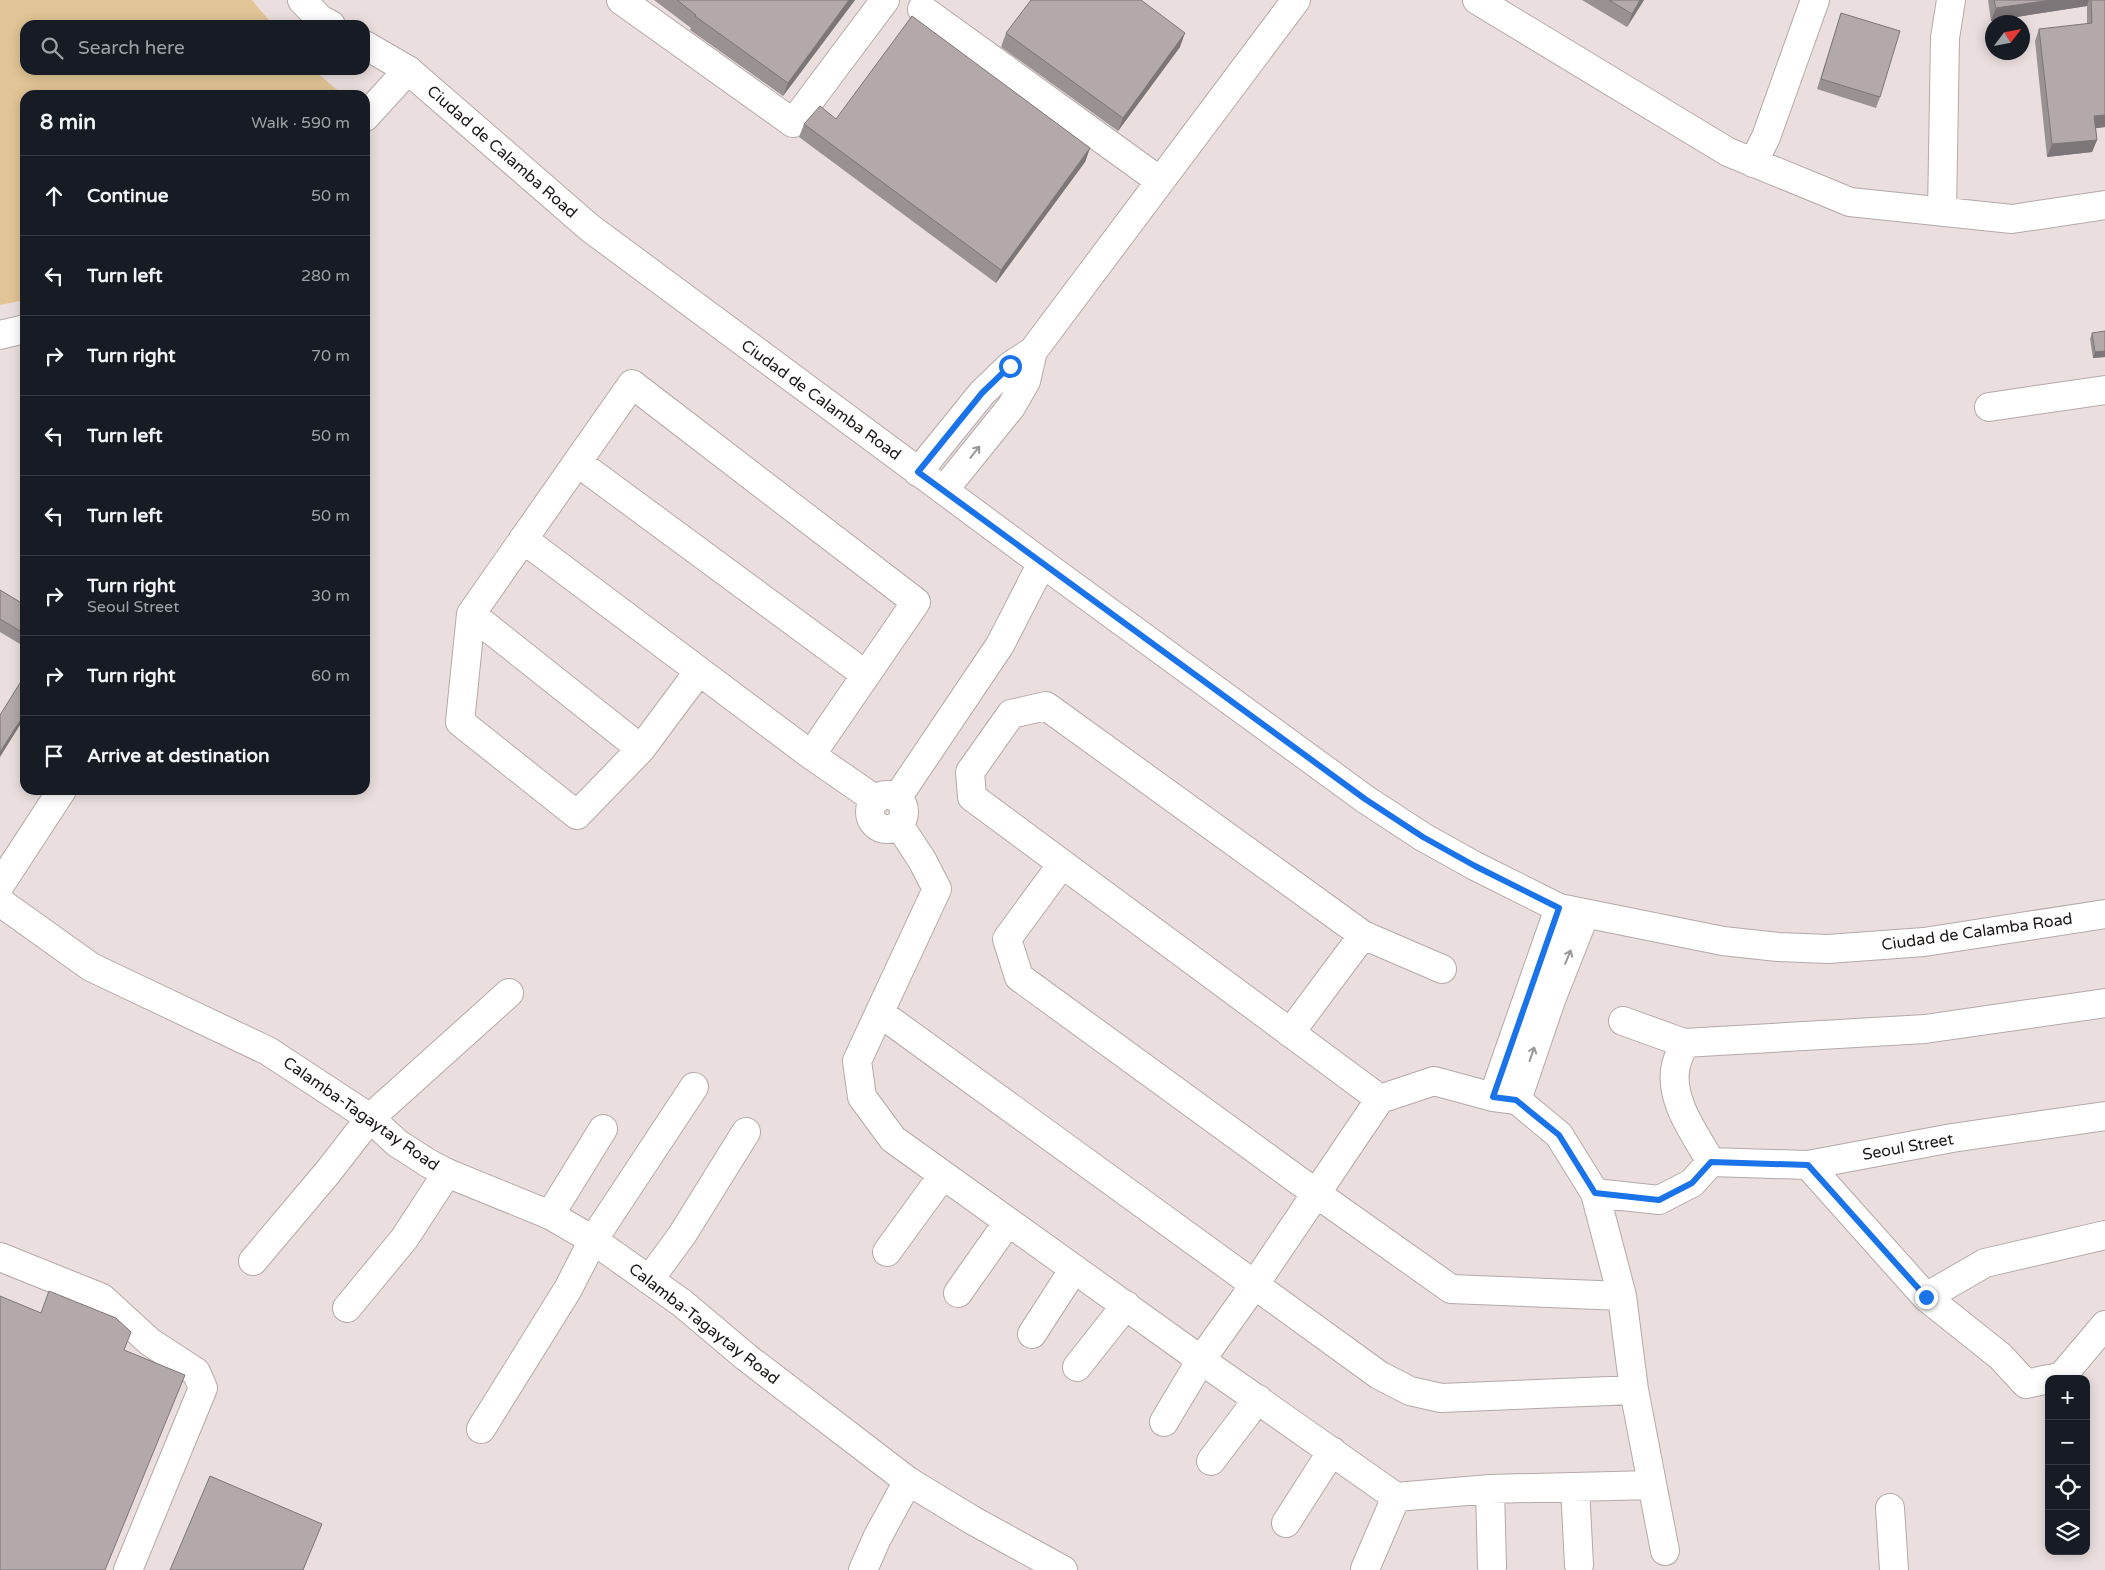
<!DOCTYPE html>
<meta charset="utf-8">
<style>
:root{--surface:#171b24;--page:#242831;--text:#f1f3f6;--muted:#9ea1a6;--line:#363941}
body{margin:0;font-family:"Varela Round",sans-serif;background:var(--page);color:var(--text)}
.controls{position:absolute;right:15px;bottom:15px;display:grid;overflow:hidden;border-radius:10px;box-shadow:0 2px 12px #0003}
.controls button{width:45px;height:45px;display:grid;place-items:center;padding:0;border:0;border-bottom:1px solid var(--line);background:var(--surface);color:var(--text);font:25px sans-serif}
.compass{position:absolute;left:1985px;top:15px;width:45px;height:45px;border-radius:50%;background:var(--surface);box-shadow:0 2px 12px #0003;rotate:58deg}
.stop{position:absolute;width:15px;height:15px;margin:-11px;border:4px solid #1a73e8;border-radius:50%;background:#fff}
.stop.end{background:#1a73e8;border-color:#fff;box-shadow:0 1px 5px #0008}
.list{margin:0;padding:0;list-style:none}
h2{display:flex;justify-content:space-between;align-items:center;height:65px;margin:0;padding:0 20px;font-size:21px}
h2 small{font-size:16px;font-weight:400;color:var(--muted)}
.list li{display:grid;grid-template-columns:32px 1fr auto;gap:15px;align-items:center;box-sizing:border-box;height:80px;padding:0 20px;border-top:1px solid var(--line)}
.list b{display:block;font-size:19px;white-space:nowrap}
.list p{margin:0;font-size:16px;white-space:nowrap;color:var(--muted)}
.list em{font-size:16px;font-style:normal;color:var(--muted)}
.icon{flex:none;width:28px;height:28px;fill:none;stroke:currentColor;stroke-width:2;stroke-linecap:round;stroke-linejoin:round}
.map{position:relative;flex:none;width:2105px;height:1570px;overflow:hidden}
.search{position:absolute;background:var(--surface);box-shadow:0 2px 12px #0003;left:20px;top:20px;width:350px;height:55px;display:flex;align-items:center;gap:12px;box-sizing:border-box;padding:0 18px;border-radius:15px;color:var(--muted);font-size:19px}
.panel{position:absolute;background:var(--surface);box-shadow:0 2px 12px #0003;left:20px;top:90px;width:350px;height:705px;border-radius:15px}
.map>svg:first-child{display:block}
.green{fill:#e2c596}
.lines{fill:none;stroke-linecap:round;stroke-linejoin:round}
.minor-casing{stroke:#b4a9a8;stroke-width:30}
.major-casing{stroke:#b4a9a8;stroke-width:30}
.minor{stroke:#fff;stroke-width:28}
.major{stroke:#fff;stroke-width:28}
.wall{fill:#9a9193}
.shaded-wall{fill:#7d7678}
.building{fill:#b3a9ab;stroke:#7d7678}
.oneway{stroke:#989696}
.route{stroke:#1a73e8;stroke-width:6}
.labels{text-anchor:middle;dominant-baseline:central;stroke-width:4;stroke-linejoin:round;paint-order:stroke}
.street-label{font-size:16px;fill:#1a1615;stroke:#fff}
</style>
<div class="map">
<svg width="2105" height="1570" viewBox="0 0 2105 1570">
<rect width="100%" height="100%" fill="#eadfde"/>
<path class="green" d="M0,0h252l21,25h-248v45h289l29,25h-318v205l-25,5z"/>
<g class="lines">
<g class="minor-casing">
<path id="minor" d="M621,0l172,123 92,-123
M1477,0l251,152 122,50 162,17 93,-14
M922,9l238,172
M365,117l43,-47
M1753,163l13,-26 49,-137
M1942,212l3,-174 6,-38
M0,335l25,-6
M1989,407l116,-17
M577,462l289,213
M918,472l64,-79 28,-27 23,-15 263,-351
M944,490l67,-83 15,-26 7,-30
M523,539l288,216 65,45
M471,614l170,135
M699,671l-58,78 -64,66 -117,-93 11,-108 161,-230 284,218 -105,153
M870 812a17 17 0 1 1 34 0a17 17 0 1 1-34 0Z
M897,798l103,-153 42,-82
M899,825l23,35 15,29 -80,172 5,36 31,42 308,221 195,137 94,-8 162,-4
M1062,864l-55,75 12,38 298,217 134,95 171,7
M0,885l62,-95
M1442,969l-79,-34 -317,-229 -35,8 -41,58 2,25 408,302 54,-18 59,16 24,3 42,35 36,58 27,103 12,94 31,161
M880,1013l499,362 31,16 31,7 193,-8
M1623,1021l61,22 241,-14 180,-26
M1290,1033l73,-98
M1493,1097l66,-189
M1517,1100l34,-100 34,-86
M1711,1162l97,3 144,-27 153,-22
M1808,1165l118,132 74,59 26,28 23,-5
M1595,1193l64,7 33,-17 19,-21c-16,-28 -43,-63 -35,-97 2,-8 6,-15 8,-22
M550,1215l53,-86
M887,1252l56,-77
M0,1257l102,41 48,44 46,30 7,16 -75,182
M253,1261l75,-89 42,-54 139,-125
M649,1280l33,-45 64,-103
M958,1293l50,-71
M1926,1297l59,-34 120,-28
M347,1308l57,-69 43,-66
M1032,1334l42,-65
M1077,1367l49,-62
M2051,1379l11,-3 43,-51
M1164,1422l37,-62 54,-76 125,-185
M481,1429l87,-140 25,-49 101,-153
M1211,1461l47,-62
M1575,1487l4,78
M1490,1489l2,78
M1890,1508l4,62
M1286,1523l46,-72
M1365,1569l31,-72
M863,1570l14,-32 31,-57"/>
</g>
<g class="major-casing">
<path id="major" d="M302,0l18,19 11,6
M365,45l43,25 182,158 452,335 323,236 58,38 52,29 84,42 164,33 55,6 50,2 96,-7 181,-28
M0,902l91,65 177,84 102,67 27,25 31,20 19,10 103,42 43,25 89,63 64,54 162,124 64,39 91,50"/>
</g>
<use href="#minor" class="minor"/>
<use href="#major" class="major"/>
</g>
<path class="wall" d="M654,0h201l-72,96 -93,-66 1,-2z
M1582,0h62l-17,27z
M1988,0h117v127l-9,1 1,12 -5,12 -45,5 -12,-116 4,-12 48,-5v-18l-96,15z
M1841,13l39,84 -4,11 -59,-19z
M1006,33l174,14 -62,84 -117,-84z
M836,119l254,29 -5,14 -89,121 -197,-146 5,-13z
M2105,331v26l-12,1 -3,-19 2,-6z
M0,590l25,15v42l-25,-15z"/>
<path class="shaded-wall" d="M849,0h6l-72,96 5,-13z
M1640,0h4l-17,27 5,-13z
M2051,0h38l-2,6 -96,15 5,-13z
M1185,33l-5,14 -62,84 5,-13z
M2105,115v12l-15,2 4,-13z
M2097,140l-5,12 -45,5 5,-13z
M1090,148l-5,14 -89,121 5,-13z
M2105,351v6l-12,1 2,-6z
M25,713v4l-25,40v-5z"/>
<path class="building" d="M677,0h172l-61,83 -93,-67 1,-1z
M1031,0h110l44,33 -62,85 -117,-85z
M1609,0h31l-8,14z
M1994,0h57l-55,8z
M2091,0h14v115l-11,1 3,24 -45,4 -13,-115 53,-6z
M1841,13l59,18 -20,66 -59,-18z
M912,16l178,132 -89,122 -197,-146 16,-18 16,13z
M2105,331v20l-10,1 -3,-19z
M0,590l25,15v29l-25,-15z
M25,675v38l-25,39v-37z
M49,1291l67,27 15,14 -7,18 61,25 -80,195h-105v-274l41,17z
M210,1476l112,48 -19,46h-133z"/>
<defs><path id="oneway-shaft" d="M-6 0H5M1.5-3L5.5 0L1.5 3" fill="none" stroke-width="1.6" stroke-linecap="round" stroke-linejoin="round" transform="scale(1.25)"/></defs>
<g class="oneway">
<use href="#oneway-shaft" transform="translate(975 452) rotate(-51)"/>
<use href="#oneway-shaft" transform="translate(1568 957) rotate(-68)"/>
<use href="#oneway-shaft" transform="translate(1532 1054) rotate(-71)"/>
</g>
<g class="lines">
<path class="route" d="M1010,366l-28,27 -64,79 447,327 58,38 52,29 84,42 -66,189 23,3 43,35 36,58 64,7 33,-17 19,-21 97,3 118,132"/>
</g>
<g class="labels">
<g class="street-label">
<text transform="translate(502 152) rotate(41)">Ciudad de Calamba Road</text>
<text transform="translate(821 400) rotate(36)">Ciudad de Calamba Road</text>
<text transform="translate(1977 932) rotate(-8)">Ciudad de Calamba Road</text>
<text transform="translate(361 1114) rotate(35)">Calamba-Tagaytay Road</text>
<text transform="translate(1908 1147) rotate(-10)">Seoul Street</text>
<text transform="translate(704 1324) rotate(38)">Calamba-Tagaytay Road</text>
</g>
</g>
</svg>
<div class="controls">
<button>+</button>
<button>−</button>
<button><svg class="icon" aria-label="locate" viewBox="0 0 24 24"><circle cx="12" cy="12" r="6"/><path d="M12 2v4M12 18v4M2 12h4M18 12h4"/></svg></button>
<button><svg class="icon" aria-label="layers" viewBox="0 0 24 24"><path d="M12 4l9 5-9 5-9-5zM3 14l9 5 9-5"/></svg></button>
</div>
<svg class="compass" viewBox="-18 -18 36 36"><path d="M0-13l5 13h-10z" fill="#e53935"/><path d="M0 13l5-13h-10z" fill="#9ea1a6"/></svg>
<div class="stop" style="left:1010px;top:366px"></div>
<div class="stop end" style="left:1926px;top:1297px"></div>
<div class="search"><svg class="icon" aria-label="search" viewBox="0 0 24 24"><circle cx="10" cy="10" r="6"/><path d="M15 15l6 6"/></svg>Search here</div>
<section class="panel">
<h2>8 min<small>Walk · 590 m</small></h2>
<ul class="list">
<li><svg class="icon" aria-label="ahead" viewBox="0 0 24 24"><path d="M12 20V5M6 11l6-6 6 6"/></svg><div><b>Continue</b></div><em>50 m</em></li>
<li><svg class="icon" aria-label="left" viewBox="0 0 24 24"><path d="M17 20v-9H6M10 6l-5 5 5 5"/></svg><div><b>Turn left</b></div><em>280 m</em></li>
<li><svg class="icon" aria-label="right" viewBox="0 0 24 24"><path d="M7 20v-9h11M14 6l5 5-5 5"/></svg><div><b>Turn right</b></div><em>70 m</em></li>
<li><svg class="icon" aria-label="left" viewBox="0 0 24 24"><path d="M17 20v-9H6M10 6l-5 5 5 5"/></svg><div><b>Turn left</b></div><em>50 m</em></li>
<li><svg class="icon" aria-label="left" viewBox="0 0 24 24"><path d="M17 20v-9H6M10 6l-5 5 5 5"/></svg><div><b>Turn left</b></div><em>50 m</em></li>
<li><svg class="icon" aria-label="right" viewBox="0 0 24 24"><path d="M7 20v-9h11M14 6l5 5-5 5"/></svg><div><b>Turn right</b><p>Seoul Street</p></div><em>30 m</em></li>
<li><svg class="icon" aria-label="right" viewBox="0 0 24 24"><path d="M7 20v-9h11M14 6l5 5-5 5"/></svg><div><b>Turn right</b></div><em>60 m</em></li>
<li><svg class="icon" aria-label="arrive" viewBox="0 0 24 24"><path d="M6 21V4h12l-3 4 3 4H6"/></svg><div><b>Arrive at destination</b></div></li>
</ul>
</section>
</div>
